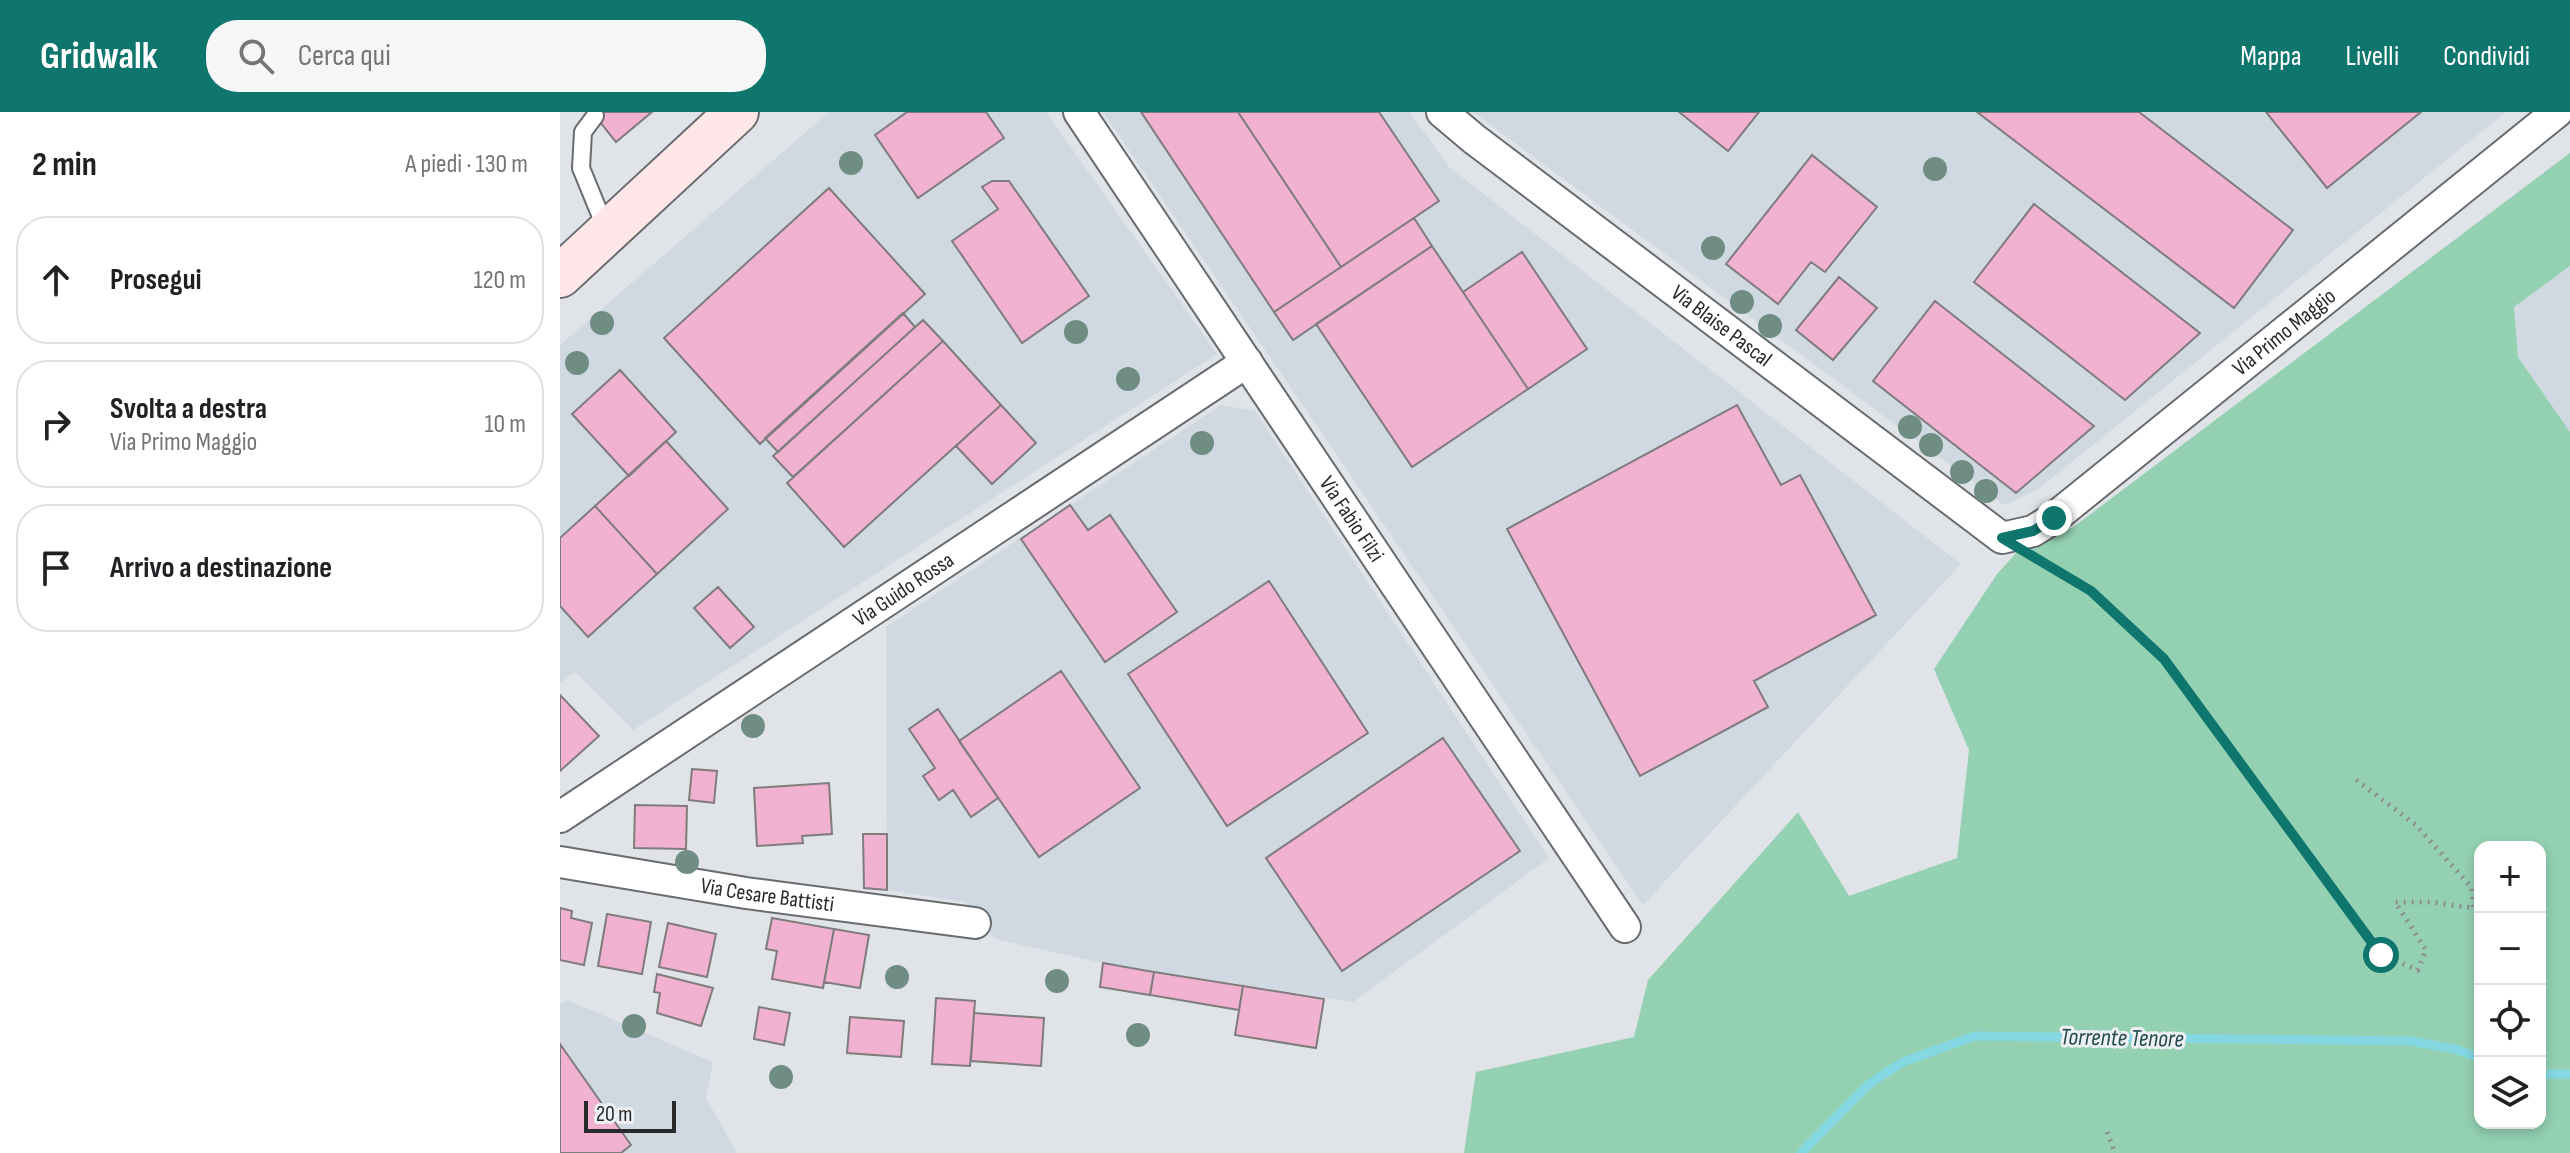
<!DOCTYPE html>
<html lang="it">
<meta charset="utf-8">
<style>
:root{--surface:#fff;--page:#f6f6f6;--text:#202124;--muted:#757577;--line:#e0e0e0;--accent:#0f766e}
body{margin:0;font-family:"Sofia Sans Condensed",sans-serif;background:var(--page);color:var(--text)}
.controls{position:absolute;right:24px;bottom:24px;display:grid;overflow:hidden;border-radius:16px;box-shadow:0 4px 12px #0003}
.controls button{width:72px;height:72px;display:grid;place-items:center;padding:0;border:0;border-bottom:2px solid var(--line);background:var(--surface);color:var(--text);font:40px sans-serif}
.scale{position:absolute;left:24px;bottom:20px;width:92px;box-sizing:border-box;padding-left:8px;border:4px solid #292a2c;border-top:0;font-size:22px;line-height:28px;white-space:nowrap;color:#292a2c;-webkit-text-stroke:6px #edf1f4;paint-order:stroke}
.stop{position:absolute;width:24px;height:24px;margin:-18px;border:6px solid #0f766e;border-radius:50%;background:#fff}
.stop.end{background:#0f766e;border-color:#fff;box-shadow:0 2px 8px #0008}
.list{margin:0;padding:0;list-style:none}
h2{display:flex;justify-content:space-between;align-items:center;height:104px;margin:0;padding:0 32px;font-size:34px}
h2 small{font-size:26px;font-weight:400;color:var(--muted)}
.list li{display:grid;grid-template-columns:52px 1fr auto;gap:24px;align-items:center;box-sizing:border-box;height:128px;margin:0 16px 16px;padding:0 16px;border:2px solid var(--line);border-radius:32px}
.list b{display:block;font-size:30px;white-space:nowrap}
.list p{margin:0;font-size:26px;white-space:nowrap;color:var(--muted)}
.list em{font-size:26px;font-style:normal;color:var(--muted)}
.icon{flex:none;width:44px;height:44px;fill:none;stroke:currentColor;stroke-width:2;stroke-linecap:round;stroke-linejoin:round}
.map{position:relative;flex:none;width:2010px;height:1041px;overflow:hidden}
header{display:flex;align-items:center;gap:48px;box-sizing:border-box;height:112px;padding:0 40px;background:var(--accent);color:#fff}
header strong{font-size:38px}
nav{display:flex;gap:44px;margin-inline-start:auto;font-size:28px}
.search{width:560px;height:72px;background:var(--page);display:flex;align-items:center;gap:20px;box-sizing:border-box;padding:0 28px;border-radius:32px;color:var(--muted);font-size:30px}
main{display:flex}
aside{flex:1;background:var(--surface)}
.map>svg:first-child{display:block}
.built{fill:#d0d9e2}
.green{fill:#94d1b3;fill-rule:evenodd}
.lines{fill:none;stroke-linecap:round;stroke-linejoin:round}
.stream{stroke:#85d8e2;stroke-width:9}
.building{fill:#f0b2d0;stroke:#807c7d;stroke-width:2}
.service-casing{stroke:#696c6f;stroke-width:20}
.minor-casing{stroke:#696c6f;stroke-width:34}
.secondary-casing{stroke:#696c6f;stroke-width:46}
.path{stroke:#8b8d90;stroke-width:5;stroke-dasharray:2 6;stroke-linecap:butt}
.service{stroke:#fff;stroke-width:16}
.minor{stroke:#fff;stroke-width:30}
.secondary{stroke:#ffe6e8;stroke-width:42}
.tree{fill:#6f8d83}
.route{stroke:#0f766e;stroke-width:10}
.labels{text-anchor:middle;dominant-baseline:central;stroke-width:6;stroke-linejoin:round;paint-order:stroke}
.street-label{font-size:22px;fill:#292a2c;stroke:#edf1f4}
.water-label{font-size:24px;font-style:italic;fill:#234a4f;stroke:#edf1f4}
</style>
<header>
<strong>Gridwalk</strong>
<div class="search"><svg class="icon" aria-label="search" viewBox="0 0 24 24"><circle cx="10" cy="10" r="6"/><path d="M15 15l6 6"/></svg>Cerca qui</div>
<nav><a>Mappa</a><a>Livelli</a><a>Condividi</a></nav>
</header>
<main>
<aside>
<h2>2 min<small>A piedi · 130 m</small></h2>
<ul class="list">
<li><svg class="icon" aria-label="ahead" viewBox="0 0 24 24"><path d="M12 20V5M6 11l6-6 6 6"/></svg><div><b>Prosegui</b></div><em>120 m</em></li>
<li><svg class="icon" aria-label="right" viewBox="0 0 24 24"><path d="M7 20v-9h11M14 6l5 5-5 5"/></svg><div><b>Svolta a destra</b><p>Via Primo Maggio</p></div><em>10 m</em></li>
<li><svg class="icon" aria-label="arrive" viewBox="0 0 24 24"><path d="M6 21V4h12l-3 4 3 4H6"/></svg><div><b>Arrivo a destinazione</b></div></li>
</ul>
</aside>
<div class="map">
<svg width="2010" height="1041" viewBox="0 0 2010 1041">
<rect width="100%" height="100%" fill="#e0e3e7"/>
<path class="built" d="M269,0h217l171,242 -584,376 -58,-58 -15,11v-338z
M543,0h306l41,56 511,396 -318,341z
M913,0h1033l-469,378 -33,15z
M2010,154v166l-52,-75 -4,-51z
M661,293l34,6 294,447 -196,144 -250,-39 -108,-24 -30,-37 -78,-12 -1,-263z
M7,888l146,62 -7,36 31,55h-177v-149z"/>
<path class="green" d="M2010,41v113l-56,41 4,50 52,75v721h-1106l12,-81 158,-35 14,-57 150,-168 51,84 108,-38 12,-108 -35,-81 63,-95 33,-36 42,-10zM1920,735h60v276h-60z"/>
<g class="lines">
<path class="stream" d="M1980,962h30
M1241,1041l68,-69 34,-22 72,-26 435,5 45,8 25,9"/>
</g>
<path class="building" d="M32,0h60l-36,30z
M347,0h79l18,26 -86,60 -43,-63z
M581,0h97l103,155 -67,45z
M678,0h141l60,89 -98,66z
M1119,0h80l-31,39z
M1417,0h162l154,118 -59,78z
M1706,0h155l-94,76z
M1252,43l65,52 -52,65 -14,-10 -33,42 -52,-40z
M432,69h17l80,115 -67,47 -70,-102 46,-32 -16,-22z
M269,76l96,106 -165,150 -96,-106z
M1474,92l166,129 -75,67 -151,-118z
M854,106l18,28 -139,94 -19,-28z
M872,134l96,143 -116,78 -96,-143z
M962,140l65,97 -59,40 -65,-97z
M1279,165l38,31 -44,52 -37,-30z
M1375,189l159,125 -78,67 -143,-112z
M343,201l12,14 -137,125 -13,-14z
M363,208l20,21 -150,136 -20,-21z
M383,229l58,64 -157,142 -57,-64z
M60,258l56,62 -47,44 -57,-62z
M441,293l35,38 -44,41 -36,-38z
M1177,293l44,80 19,-10 76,140 -122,66 14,26 -128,69 -133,-247z
M106,329l62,68 -71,65 -62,-68z
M510,393l18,25 22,-15 67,97 -72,50 -84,-123z
M35,394l62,68 -69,63 -28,-31v-68z
M709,469l99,152 -141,93 -99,-152z
M158,475l36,40 -24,21 -36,-40z
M501,559l79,117 -101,69 -80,-116z
M0,583l39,41 -39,35z
M378,597l60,89 -27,19 -18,-27 -14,10 -16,-24 12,-8 -26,-39z
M883,626l77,113 -178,120 -76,-113z
M132,657l25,2 -3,32 -25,-3z
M269,671l3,51 -30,2 1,7 -46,3 -3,-58z
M75,693l52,1 -1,43 -52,-1z
M303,722h24v56l-23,-2z
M0,796l12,3 -1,7 21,5 -8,42 -24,-5z
M47,802l44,8 -9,52 -44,-8z
M212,806l62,11 -11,59 -51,-9 5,-28 -11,-2z
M108,811l48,11 -9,43 -48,-10z
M274,817l35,6 -9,53 -36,-6z
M543,851l51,9 -4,23 -50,-8z
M594,860l89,14 -4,24 -89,-15z
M97,862l56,14 -12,38 -44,-13 3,-20 -6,-1z
M683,874l81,13 -8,49 -81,-13z
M376,886l39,3 -5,65 -38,-2z
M199,895l31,6 -6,32 -30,-6z
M414,901l70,5 -3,48 -70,-5z
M290,905l54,4 -3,36 -54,-4z
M0,932l71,101 -10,8h-61z"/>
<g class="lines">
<g class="service-casing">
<path id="service" d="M35,4l-12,16 -2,36 25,61"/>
</g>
<g class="minor-casing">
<g id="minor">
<path id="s1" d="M519,0l546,815"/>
<path id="s2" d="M882,0l32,27 528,399 31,-7 21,-13 503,-406"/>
<path id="s3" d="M0,705l687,-455"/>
<path id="s4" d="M0,750l186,31 229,30"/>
</g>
</g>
<g class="secondary-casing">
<path id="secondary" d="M0,164l177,-164"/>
</g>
<path class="path" d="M1478,447l53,32 73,68 217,296 37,15 8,-20 -31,-48h35l44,6 -2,-20 -56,-63 -61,-46
M1547,1020l8,21"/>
<use href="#service" class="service"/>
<use href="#minor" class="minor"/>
<use href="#secondary" class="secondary"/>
</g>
<g class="tree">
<circle cx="291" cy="51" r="12"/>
<circle cx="1375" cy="57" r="12"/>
<circle cx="1153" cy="136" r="12"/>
<circle cx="1182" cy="190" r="12"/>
<circle cx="42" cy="211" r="12"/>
<circle cx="1210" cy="214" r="12"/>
<circle cx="516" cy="220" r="12"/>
<circle cx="17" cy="251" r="12"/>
<circle cx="568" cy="267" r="12"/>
<circle cx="1350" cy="315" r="12"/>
<circle cx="642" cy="331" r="12"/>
<circle cx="1371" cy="333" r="12"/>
<circle cx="1402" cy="360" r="12"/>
<circle cx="1426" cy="379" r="12"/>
<circle cx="193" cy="614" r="12"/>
<circle cx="127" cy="750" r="12"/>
<circle cx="337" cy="865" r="12"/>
<circle cx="497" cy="869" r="12"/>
<circle cx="74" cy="914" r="12"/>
<circle cx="578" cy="923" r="12"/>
<circle cx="221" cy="965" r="12"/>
</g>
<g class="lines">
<path class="route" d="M1494,406l-21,13 -31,7 89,53 73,68 217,296"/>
</g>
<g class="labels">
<g class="street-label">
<text stroke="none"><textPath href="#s2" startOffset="352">Via Blaise Pascal</textPath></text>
<text stroke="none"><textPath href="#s2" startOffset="1056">Via Primo Maggio</textPath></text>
<text stroke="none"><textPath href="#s1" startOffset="490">Via Fabio Filzi</textPath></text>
<text stroke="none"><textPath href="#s3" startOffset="412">Via Guido Rossa</textPath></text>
<text stroke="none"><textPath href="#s4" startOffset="210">Via Cesare Battisti</textPath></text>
</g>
<g class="water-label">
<text transform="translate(1562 926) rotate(1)">Torrente Tenore</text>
</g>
</g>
</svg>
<div class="controls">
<button>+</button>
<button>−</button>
<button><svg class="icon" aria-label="locate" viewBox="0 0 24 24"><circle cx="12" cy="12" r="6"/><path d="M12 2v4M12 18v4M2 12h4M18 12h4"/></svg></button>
<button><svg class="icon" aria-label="layers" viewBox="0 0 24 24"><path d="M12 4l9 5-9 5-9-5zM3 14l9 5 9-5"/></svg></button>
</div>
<div class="scale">20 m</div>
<div class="stop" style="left:1821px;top:843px"></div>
<div class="stop end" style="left:1494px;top:406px"></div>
</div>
</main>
